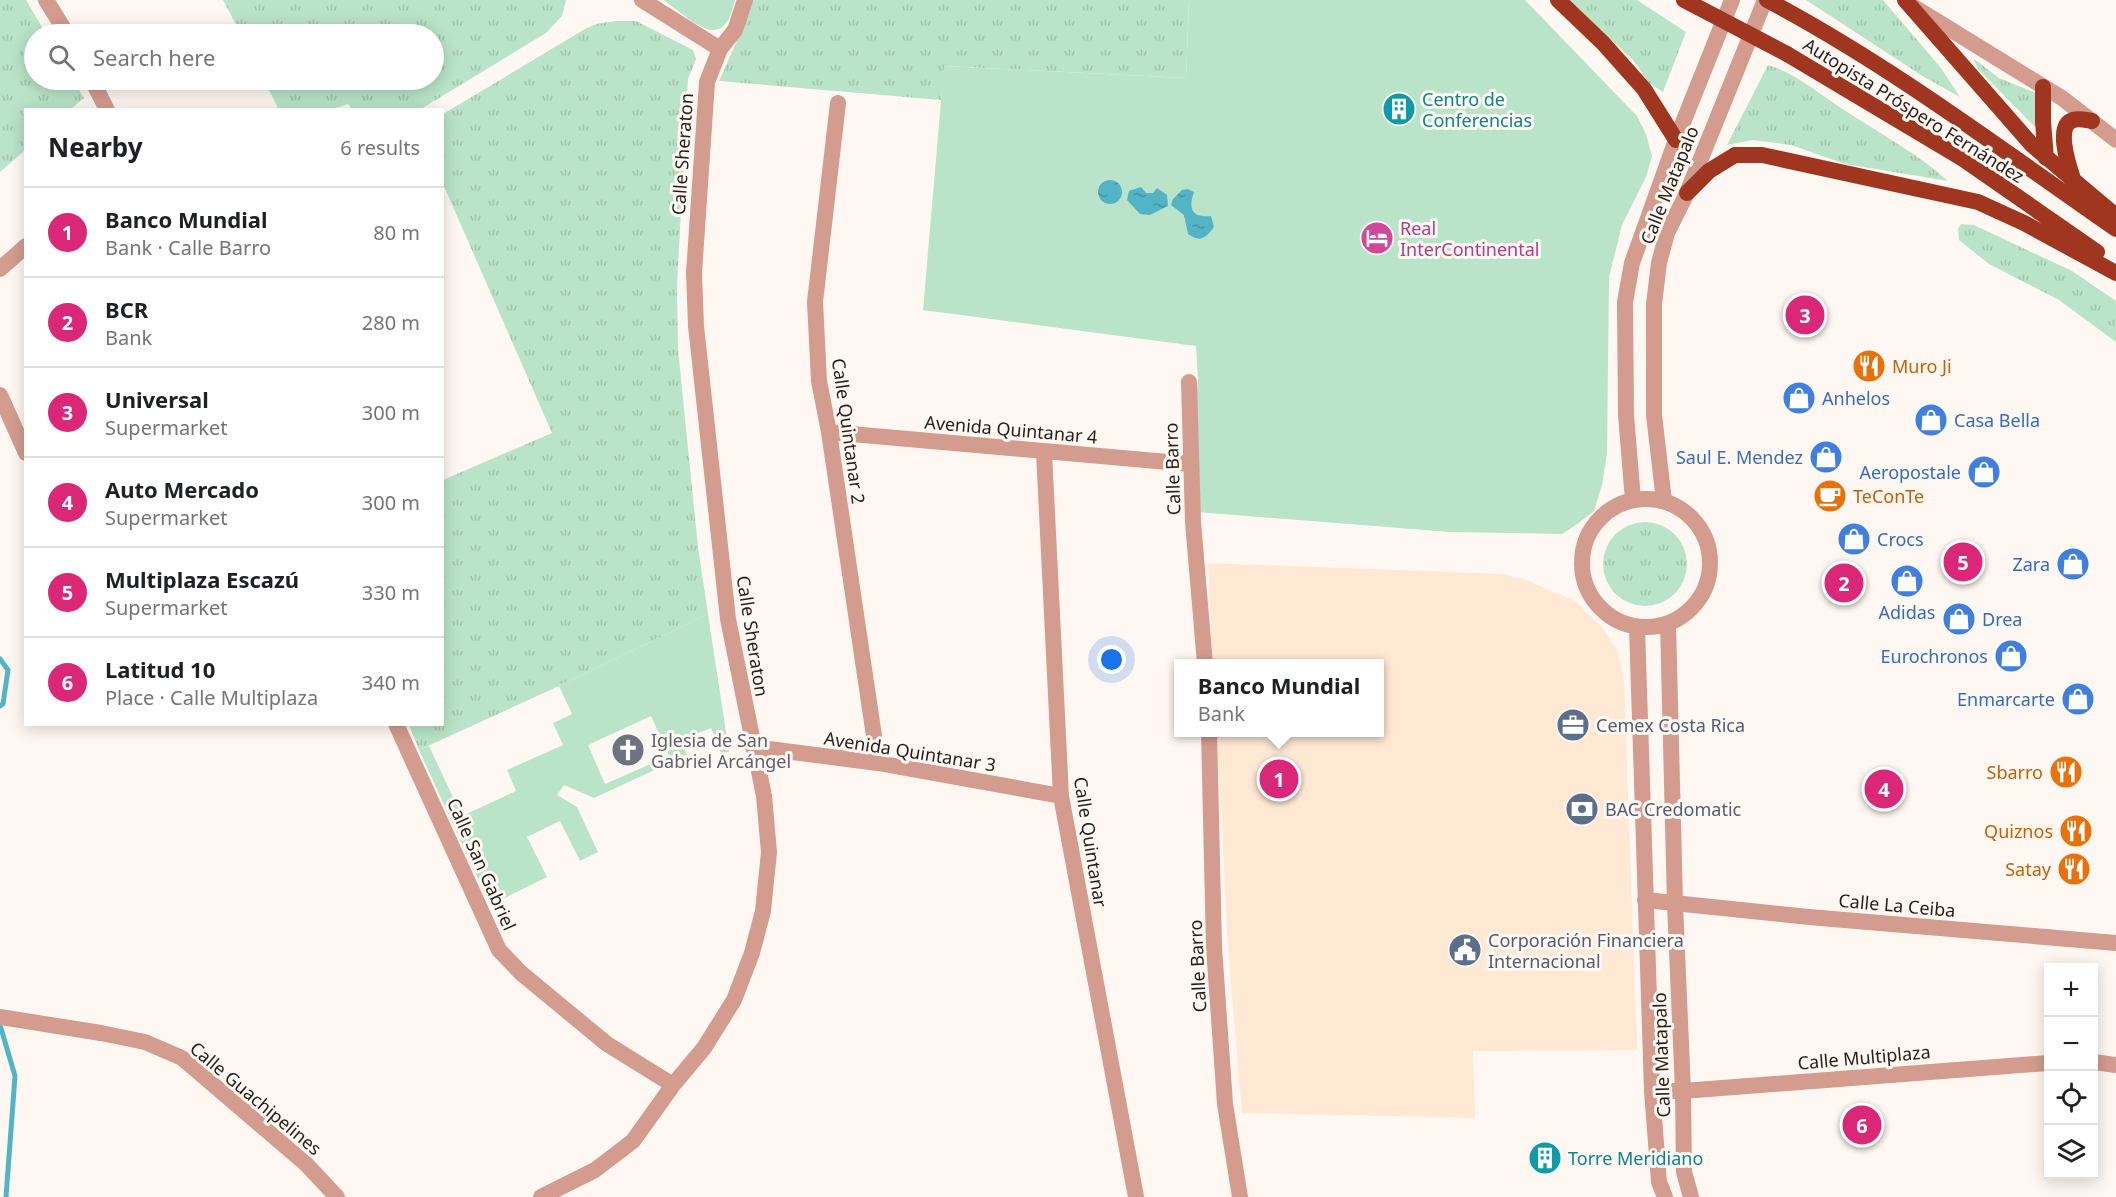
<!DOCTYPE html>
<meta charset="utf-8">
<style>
:root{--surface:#fff;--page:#f6f6f6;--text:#202124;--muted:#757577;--line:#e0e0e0;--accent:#db2777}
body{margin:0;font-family:"Noto Sans",sans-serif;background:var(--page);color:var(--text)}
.controls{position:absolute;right:18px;bottom:18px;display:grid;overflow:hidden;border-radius:0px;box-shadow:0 3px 15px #0003}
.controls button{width:54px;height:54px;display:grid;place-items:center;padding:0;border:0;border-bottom:2px solid var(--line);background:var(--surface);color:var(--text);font:30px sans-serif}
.you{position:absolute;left:1112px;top:660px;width:21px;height:21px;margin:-15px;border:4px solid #fff;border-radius:50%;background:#1a73e8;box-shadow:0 0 0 9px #1a73e833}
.badge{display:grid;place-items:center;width:39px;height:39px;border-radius:50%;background:var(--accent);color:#fff;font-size:20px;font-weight:700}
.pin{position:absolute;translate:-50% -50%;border:3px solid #fff;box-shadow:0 2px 6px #0006}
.popup{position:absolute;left:1174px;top:659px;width:210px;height:78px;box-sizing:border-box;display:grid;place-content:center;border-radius:0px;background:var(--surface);filter:drop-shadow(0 2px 4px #0005);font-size:20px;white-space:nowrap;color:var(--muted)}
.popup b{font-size:22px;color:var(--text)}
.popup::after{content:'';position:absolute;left:50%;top:100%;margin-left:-12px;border:12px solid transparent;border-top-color:var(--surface)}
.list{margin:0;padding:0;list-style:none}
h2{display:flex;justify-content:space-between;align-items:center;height:78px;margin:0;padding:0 24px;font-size:26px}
h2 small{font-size:20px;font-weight:400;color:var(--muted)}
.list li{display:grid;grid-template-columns:39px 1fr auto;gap:18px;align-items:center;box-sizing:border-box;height:90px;padding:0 24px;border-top:2px solid var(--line)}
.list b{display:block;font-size:22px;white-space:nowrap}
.list p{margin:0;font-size:20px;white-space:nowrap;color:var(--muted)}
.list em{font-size:20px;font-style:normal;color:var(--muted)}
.icon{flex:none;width:33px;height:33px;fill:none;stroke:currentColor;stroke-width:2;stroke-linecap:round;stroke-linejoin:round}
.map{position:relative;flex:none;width:2116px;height:1197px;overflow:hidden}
.search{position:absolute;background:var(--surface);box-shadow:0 3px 15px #0003;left:24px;top:24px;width:420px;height:66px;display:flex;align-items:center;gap:15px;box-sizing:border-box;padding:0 21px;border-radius:33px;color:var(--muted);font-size:22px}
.panel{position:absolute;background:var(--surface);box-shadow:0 3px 15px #0003;left:24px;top:108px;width:420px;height:618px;border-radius:0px}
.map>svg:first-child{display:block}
.built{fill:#ffe8d4}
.grass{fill:url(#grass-tufts)}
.garden{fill:#b9e4c9;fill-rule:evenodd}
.water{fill:url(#water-ripples)}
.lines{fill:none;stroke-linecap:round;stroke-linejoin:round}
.stream{stroke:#53b4c5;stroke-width:5}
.minor{stroke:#d39c8f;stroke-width:16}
.tertiary{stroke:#d39c8f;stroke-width:16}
.trunk{stroke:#a03620;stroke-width:16}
.trunk-bridge{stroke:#a03620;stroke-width:16}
.labels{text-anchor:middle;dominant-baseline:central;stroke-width:6;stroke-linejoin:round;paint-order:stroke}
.culture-label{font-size:18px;fill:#0d838f;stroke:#fff8f2;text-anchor:start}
.street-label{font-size:18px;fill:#241e19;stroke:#fff8f2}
.hotel-label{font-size:18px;fill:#b23c85;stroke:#fff8f2;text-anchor:start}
.food-label{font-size:18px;fill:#c56008;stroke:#fff8f2;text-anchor:end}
.shop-label{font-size:18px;fill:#366cbe;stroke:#fff8f2;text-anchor:end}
.service-label{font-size:18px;fill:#4e5e75;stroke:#fff8f2;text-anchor:start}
.worship-label{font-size:18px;fill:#5b616d;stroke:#fff8f2;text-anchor:start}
</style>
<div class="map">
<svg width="2116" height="1197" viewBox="0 0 2116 1197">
<defs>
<pattern id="grass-tufts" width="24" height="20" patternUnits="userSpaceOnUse" patternTransform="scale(1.5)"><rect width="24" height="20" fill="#b9e4c9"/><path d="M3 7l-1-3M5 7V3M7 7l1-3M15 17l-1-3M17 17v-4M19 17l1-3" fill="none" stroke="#9fc3ac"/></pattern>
<pattern id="water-ripples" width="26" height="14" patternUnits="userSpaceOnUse" patternTransform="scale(1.5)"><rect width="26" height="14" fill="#53b4c5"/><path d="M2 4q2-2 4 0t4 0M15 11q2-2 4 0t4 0" fill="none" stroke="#45929f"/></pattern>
</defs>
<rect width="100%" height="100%" fill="#fff8f2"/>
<path class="built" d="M1208,563l294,11 22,5 51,22 26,25 16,23 7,30 13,371 -164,1 2,67 -233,-5 -14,-165 -11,-215 163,-1v-68l-167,-1z"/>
<path class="grass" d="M0,0h26l20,34h-12v46h39l11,18 -13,11 -45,1 -1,40 -25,22z
M223,0h343v1l-4,15 -16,17 -125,76h-69l-4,-5 -15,5 -54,1 -15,-30h170v-46h-193z
M752,0h437l-3,78 -241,-12 -4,34 -222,-19 25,-56z
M1568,0h69l49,32 -23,60 -14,-9 -16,-23z
M1806,0h77l58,68 19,29 -36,-20z
M616,21h20l57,29 3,9 -8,20 -11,206 1,64 20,198 10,67 -149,72 -140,64 -10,-25 33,-1 1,-244 109,-47 -109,-249v-70l142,-85 11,-5z
M1973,58l26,20 39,16v36l-60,-61z
M1768,65c28,8 51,29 76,45 35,23 73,43 104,71l-103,-17 -54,-19 -38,-5 -26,5z
M1961,224l13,1 98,46 44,30v41l-57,-42 -70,-36 -30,-24 -1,-11z
M1603 564a42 42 0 1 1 84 0a42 42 0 1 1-84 0Z"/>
<path class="garden" d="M663,0h72c-12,56 -42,20 -72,0z
M1189,0h336l112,116 9,18 6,22 -6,21 -24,48 -13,52 -2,177 -5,31 -8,26 -18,14 -14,9 -112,-2 -253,-20 -4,-57 5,-77 -2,-32 -273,-36 21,-244 242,12z
M708,614l21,138 -8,1 -10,-25 -30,12 6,15 -93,43 -30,-13 -7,10 20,12 21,45 -18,9 -20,-40 -33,16 20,40 -57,28 -71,-155 10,-4 33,70 54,-25 -9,-21 56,-25 -10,-22 19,-9 -13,-28zM651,716l18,40 -64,28 -17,-39z"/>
<path class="water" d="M1098 192a12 12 0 1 1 24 0a12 12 0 1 1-24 0Z
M1141,187l5,6h7l4,-5 10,7 1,11 -18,9 -10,-1 -13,-14 2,-9z
M1182,190l6,-1 6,3c-6,17 -2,26 17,24l3,11c-8,11 -14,16 -26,7l-4,-19 -13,-10 2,-6z"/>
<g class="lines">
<path class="stream" d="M0,659l8,11 -5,34 -3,2
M0,1025l15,51 -9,121"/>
<path class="minor" d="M46,0l21,34
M642,0l78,49
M1914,7l148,91 54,42
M92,80l15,30
M838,103l-23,199 4,79 10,51 49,331
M0,269l26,-23
M1189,382l4,140 12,142
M0,395l26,58
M829,432l361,32
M1044,452l17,344 75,401
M396,724l103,226 22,23 86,71 66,41
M1209,732l5,215 11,157 15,93
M753,747l125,16 183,33
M1645,900l164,17 307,26
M2094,1062l22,3
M1652,1091h31l365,-28
M541,1197l54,-27 38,-29 40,-56 31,-37 30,-48 18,-47 11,-42 6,-59 -5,-56 -36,-177 -32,-293 -2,-53 13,-191 13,-33 15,-19 10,-30"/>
<path class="tertiary" d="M1582 563a64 64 0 1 1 128 0a64 64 0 1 1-128 0Z
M1633,500l-7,-85 -1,-113 7,-39 44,-123 56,-140
M1664,501l-10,-86v-111l5,-41 8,-30 20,-40 78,-193
M1668,623l7,281 8,187 1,81 7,25
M1637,627l15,464 7,91 6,15
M0,1017l101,16 44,9 37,16 124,106 31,33"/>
<path class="trunk" d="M1558,0l45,43 41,46 32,51
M1767,0c123,65 235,150 349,229
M1905,0l127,145 84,71
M1787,54l176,105 134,93
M2043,87v35l3,36
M2074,182c-4,-13 -20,-56 -1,-62 6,-2 13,0 19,1
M1687,193l22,-22 26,-16h27l216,47 46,21 92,50"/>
<path class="trunk-bridge" d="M1684,0l103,54"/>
</g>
<defs>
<g id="building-disc" transform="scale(1.725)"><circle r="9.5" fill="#0f9aa8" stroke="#fff8f2"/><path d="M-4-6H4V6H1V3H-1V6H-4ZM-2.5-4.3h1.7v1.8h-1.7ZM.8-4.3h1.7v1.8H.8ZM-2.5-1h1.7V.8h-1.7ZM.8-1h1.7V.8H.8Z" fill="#fff"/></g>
<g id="hotel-disc" transform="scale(1.725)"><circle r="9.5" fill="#d1479c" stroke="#fff8f2"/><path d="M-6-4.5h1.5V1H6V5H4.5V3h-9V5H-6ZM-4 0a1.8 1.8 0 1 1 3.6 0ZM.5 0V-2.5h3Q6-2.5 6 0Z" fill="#fff"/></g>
<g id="restaurant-disc" transform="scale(1.725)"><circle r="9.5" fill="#e8710a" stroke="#fff8f2"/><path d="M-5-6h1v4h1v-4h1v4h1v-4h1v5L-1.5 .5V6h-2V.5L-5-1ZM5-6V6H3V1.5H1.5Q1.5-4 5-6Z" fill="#fff"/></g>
<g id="shop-disc" transform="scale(1.725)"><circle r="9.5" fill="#3f7fe0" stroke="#fff8f2"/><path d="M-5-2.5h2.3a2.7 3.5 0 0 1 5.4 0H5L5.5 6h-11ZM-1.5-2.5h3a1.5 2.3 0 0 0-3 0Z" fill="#fff"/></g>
<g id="cafe-disc" transform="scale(1.725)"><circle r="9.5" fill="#e8710a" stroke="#fff8f2"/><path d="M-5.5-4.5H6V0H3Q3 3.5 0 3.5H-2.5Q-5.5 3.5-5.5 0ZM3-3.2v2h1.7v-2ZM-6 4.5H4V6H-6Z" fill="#fff"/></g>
<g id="office-disc" transform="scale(1.725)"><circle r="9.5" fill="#5c6f8a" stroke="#fff8f2"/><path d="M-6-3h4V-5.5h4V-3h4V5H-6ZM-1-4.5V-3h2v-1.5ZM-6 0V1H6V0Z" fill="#fff"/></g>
<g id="church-disc" transform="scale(1.725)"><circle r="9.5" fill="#6b7280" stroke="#fff8f2"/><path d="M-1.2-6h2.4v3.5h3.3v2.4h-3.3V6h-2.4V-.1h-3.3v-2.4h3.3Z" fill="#fff"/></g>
<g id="bank-disc" transform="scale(1.725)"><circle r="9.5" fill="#5c6f8a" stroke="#fff8f2"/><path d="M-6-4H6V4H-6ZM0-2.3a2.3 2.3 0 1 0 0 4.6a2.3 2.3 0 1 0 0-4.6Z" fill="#fff"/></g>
<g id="civic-disc" transform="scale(1.725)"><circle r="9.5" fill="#5c6f8a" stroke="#fff8f2"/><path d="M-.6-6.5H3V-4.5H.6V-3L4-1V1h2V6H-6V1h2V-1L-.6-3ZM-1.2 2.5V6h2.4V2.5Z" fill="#fff"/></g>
</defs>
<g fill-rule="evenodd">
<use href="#building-disc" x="1399" y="109"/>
<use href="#hotel-disc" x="1377" y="238"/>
<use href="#restaurant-disc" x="1869" y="366"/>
<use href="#shop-disc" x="1799" y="398"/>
<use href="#shop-disc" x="1931" y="420"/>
<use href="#shop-disc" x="1826" y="457"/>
<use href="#shop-disc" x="1984" y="472"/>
<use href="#cafe-disc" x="1830" y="496"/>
<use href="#shop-disc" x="1854" y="539"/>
<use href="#shop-disc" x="2073" y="564"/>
<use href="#shop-disc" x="1907" y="581"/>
<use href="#shop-disc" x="1959" y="619"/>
<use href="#shop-disc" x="2011" y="656"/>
<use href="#shop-disc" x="2078" y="699"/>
<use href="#office-disc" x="1573" y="725"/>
<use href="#church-disc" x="628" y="750"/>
<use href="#restaurant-disc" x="2066" y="772"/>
<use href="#bank-disc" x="1582" y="809"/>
<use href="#restaurant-disc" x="2076" y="831"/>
<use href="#restaurant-disc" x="2074" y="869"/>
<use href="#civic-disc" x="1465" y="950"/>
<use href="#building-disc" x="1545" y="1158"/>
</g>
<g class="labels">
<g class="culture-label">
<text x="1422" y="99">Centro de<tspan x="1422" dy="21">Conferencias</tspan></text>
<text x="1568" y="1158">Torre Meridiano</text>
</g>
<g class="street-label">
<text transform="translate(1914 110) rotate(32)">Autopista Próspero Fernández</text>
<text transform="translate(682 154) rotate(-86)">Calle Sheraton</text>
<text transform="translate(1669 185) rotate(-68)">Calle Matapalo</text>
<text transform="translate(1011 429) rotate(5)">Avenida Quintanar 4</text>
<text transform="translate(849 431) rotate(82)">Calle Quintanar 2</text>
<text transform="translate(1172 469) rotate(-92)">Calle Barro</text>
<text transform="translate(753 636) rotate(81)">Calle Sheraton</text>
<text transform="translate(910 751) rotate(9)">Avenida Quintanar 3</text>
<text transform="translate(1091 842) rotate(81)">Calle Quintanar</text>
<text transform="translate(482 864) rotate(66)">Calle San Gabriel</text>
<text transform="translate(1897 905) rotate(5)">Calle La Ceiba</text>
<text transform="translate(1197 966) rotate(-93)">Calle Barro</text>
<text transform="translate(1661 1055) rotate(-92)">Calle Matapalo</text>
<text transform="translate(1864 1057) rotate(-5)">Calle Multiplaza</text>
<text transform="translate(256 1098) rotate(40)">Calle Guachipelines</text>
</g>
<g class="hotel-label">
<text x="1400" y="228">Real<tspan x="1400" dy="21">InterContinental</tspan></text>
</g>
<g class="food-label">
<text x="1892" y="366" text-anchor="start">Muro Ji</text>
<text x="1853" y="496" text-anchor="start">TeConTe</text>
<text x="2043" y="772">Sbarro</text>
<text x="2053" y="831">Quiznos</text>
<text x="2051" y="869">Satay</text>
</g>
<g class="shop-label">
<text x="1822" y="398" text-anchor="start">Anhelos</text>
<text x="1954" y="420" text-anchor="start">Casa Bella</text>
<text x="1803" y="457">Saul E. Mendez</text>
<text x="1961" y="472">Aeropostale</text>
<text x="1877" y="539" text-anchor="start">Crocs</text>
<text x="2050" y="564">Zara</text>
<text x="1907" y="612" text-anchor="middle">Adidas</text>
<text x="1982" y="619" text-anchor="start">Drea</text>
<text x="1988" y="656">Eurochronos</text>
<text x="2055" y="699">Enmarcarte</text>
</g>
<g class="service-label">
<text x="1596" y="725">Cemex Costa Rica</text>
<text x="1605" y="809">BAC Credomatic</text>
<text x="1488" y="940">Corporación Financiera<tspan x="1488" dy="21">Internacional</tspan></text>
</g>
<g class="worship-label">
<text x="651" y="740">Iglesia de San<tspan x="651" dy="21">Gabriel Arcángel</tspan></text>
</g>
</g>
</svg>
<div class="controls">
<button>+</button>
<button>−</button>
<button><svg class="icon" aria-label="locate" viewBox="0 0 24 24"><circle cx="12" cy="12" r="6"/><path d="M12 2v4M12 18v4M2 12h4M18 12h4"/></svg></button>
<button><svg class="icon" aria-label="layers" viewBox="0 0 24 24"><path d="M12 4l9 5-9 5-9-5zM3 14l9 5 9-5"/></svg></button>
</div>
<div class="you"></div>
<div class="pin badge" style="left:1279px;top:779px">1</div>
<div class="popup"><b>Banco Mundial</b>Bank</div>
<div class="pin badge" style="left:1844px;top:583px">2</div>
<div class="pin badge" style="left:1805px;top:315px">3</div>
<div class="pin badge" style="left:1884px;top:789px">4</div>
<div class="pin badge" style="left:1963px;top:562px">5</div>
<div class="pin badge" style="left:1862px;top:1125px">6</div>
<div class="search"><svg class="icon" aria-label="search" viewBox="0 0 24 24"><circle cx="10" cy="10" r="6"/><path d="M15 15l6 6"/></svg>Search here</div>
<section class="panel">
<h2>Nearby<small>6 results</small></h2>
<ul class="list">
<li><span class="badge">1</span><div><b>Banco Mundial</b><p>Bank · Calle Barro</p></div><em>80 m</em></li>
<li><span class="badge">2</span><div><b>BCR</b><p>Bank</p></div><em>280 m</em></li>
<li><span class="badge">3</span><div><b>Universal</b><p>Supermarket</p></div><em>300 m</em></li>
<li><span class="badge">4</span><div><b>Auto Mercado</b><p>Supermarket</p></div><em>300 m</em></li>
<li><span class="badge">5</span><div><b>Multiplaza Escazú</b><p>Supermarket</p></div><em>330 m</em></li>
<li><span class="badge">6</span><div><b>Latitud 10</b><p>Place · Calle Multiplaza</p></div><em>340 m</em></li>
</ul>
</section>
</div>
